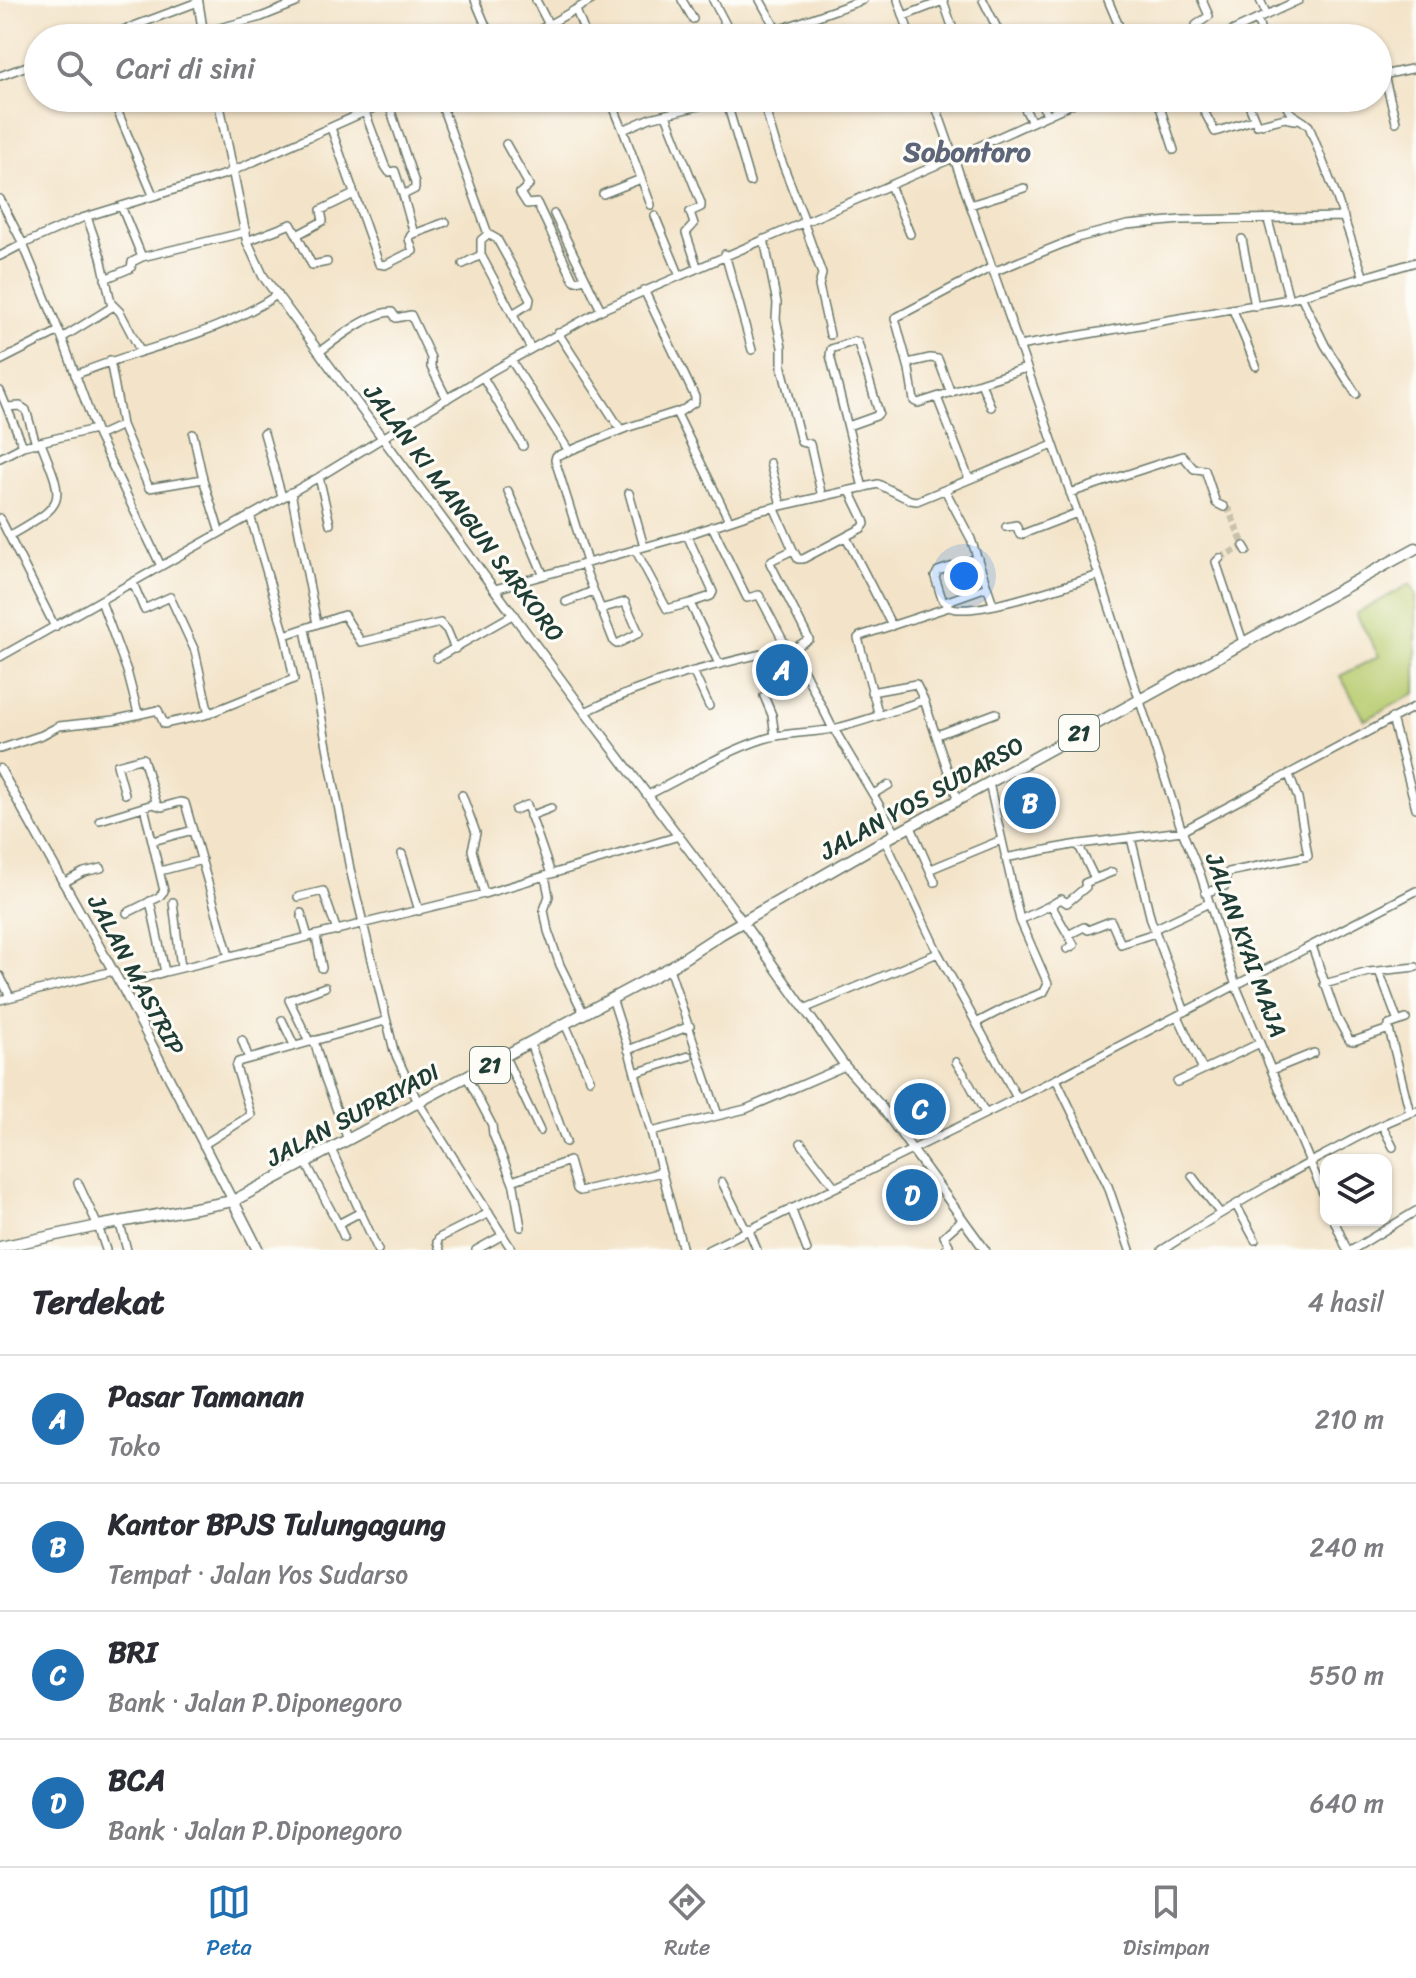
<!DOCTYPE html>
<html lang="id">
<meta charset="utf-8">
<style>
:root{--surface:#fff;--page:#f2f2f3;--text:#2b2b33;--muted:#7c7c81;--line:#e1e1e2;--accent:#1f6fb2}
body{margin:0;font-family:Sriracha,sans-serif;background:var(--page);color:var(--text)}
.controls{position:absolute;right:24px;bottom:24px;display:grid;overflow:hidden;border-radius:16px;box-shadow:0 2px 6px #0004}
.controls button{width:72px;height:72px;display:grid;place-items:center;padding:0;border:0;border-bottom:2px solid var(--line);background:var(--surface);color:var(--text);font:40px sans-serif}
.you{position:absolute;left:964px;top:576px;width:28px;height:28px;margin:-20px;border:6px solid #fff;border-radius:50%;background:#1a73e8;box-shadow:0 0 0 12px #1a73e833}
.badge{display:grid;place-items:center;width:52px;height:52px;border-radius:50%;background:var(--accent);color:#fff;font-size:26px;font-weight:700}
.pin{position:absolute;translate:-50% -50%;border:4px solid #fff;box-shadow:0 2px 8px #0006}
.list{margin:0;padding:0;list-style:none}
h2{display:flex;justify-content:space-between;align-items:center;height:104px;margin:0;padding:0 32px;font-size:34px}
h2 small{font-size:26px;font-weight:400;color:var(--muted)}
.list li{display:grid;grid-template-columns:52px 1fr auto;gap:24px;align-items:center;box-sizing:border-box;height:128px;padding:0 32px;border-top:2px solid var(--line)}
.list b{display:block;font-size:30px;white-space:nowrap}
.list p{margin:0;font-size:26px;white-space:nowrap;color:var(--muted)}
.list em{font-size:26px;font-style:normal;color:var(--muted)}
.icon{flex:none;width:44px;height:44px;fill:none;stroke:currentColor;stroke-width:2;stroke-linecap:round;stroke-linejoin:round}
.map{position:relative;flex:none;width:1416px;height:1250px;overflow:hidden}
.search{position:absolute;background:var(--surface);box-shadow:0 2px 6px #0004;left:24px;right:24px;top:24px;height:88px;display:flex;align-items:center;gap:20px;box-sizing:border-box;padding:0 28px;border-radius:44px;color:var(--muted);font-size:30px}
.sheet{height:616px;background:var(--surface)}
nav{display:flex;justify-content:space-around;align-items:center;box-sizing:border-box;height:112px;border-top:2px solid var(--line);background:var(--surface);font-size:22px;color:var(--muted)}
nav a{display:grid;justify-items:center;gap:4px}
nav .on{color:var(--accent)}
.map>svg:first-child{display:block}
.green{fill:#b8cc70;stroke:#6c8452;stroke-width:2}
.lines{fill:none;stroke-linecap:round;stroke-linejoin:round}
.minor-tunnel{stroke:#c9c2aa;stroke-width:7;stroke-dasharray:7 3.5;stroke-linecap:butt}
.minor-casing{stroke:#697768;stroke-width:10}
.major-casing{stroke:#697768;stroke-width:11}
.highway-casing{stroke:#697768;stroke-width:13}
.minor{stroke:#fff;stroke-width:7}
.major{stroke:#fff;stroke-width:8}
.highway{stroke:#fff;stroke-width:10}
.labels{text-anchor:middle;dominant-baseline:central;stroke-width:6;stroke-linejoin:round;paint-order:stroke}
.shield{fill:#fdfcf7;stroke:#62766e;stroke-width:2}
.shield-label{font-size:22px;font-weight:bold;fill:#1f3d34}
.street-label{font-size:24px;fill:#1f3d34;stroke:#fdfcf7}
.quarter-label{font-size:28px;font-weight:bold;fill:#5d6579;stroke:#fdfcf7}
</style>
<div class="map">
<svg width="1416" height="1250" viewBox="0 0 1416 1250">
<rect width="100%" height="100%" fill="#fdfcf7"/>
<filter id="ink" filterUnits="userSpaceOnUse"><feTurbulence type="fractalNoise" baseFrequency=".0125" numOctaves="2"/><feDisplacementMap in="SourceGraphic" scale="16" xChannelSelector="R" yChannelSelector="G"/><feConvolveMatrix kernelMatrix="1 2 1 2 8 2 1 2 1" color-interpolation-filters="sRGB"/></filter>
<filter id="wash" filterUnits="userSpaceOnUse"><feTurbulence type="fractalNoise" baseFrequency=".006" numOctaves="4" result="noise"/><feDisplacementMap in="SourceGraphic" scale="32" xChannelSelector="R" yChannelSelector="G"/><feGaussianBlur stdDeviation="1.8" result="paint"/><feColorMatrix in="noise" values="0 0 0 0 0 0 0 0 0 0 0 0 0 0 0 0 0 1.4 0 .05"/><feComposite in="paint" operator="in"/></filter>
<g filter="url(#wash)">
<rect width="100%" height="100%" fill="#f3e3c8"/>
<path class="green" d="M1410,584l6,10v99l-51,27 -25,-44 39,-20 -23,-42z"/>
</g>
<g filter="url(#ink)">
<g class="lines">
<path class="minor-tunnel" d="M1220,558l24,-12 -15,-36 -5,-3"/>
<g class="minor-casing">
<path id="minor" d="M475,0l16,38
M536,0l13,25
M682,0l11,19
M713,0l20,38
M760,0l15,27 6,2 82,-29
M898,0l13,38
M943,0l13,38
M983,0l19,38
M1108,0l16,38
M1260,0l7,15
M576,10l11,28
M904,16l39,-15
M1257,19l6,19
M102,38l96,-36
M182,38l79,-21 35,-14
M525,38l67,-38
M1201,38l-5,-13 13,-9 -7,-16
M1217,38l82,-38
M1384,75l12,47
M0,76l38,-14
M1378,76l38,-8
M112,98l41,97
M439,98l49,136 9,5 33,60 -1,5 -17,10
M610,98l13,32 27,-12 82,-20
M762,98l16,54 27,69
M933,98l166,477 83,256 18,42 36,113 90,214
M1019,98l13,24
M1037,98l11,17
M1157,98l17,52
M1283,98c8,22 12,15 26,28l28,72 27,80
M726,100l24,82
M388,102l27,81v6l-12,6 11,39
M365,112l20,54 4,6 6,-1 8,24
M666,115l35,88v4l-11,5 4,12 -8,9 11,33
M1253,120l-38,12 -11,-21 4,-3 36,-8 4,3 9,22 28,-7 10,2
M331,128l48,136 6,1 28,-14 -4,-12 2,-4 35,-13
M623,130l28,75
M506,144l23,41 -9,8 7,11 10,-1 36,76 3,2 9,-2
M890,185l20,49
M603,194l38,-15
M0,199l23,45 -23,12
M970,205l54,-17
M121,206l21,51
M554,214l47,96
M655,216l24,58
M1268,220l21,79
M803,221l19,53 -3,12 11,49
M488,234l-7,6v15l50,94
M764,239l13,64 -1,16 6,28v21l19,74 9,2 12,53
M1242,239l13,67
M247,241l44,-17 6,11
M725,254l27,96
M327,262l-15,3 -15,-30 26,-14 -2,-11 33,-16
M463,264l18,-9
M992,267l-97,51 14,51 5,32 4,2 108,-35
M993,272l84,-34 50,-13 54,-5 163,-3
M105,279l26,-11 1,-6 10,-5 104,-25
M644,290l51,107v5l-17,11
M1301,296l24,49 31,49
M112,304l8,8 20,38
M1233,310l23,56
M558,333l63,97
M62,338l50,-31 -11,-50 -14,-40
M1019,346l270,-47 127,-37
M319,352c18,-13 52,-40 73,-40l4,6 15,-3 20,43v9l16,32
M110,360l12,65 27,63 54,-9
M511,360l58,91 -13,5 -1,4 32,102
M0,361l59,-30
M908,363l22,-5 8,1 13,34
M75,375c67,-28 143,-39 203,-81
M483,377l40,69
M981,383l10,24
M0,391l23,55
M937,397l32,82
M7,407l13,-1 6,4 10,34
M848,426l28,-10 3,-3 -21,-70 -3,-2 -24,8 -1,6 33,133
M264,433l18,64
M193,434l10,45 17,54
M98,436l24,-11
M569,451l57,-23 50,-16 53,108
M0,458l23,-12 72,-17
M770,463l11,42
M319,477l11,47
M945,490l26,49 21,62
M508,491l35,83
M291,492l26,132
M629,493l15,54
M1070,493l113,-37 11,13 11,1 11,33 8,4
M774,507l19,43 -21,10 -2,3 39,76 -16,10
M0,518l55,109
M712,526l35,72 12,-3 28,53
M1006,527l10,-2 4,10 57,-22
M687,535l26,57 -2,4 -21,7
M9,536c57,-33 57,-31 32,-93
M846,537l46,89
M1244,546l3,5
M635,549l32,60 23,-6 29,61
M793,550l5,9h5l59,-31 3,-4 -1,-4 -14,-29
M978,558l-40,13 -3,6 7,22 3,3 42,-15
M1220,558l-4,4 27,80
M583,564l31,78 3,2 22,-11 -14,-31 -25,7
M161,566l-63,-130 -36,-98 -39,-94 59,-26 144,-44 170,-76
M133,583l11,26 26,-12 25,54 14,63
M495,589l192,-54 71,-24 120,-27 32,16 7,1 136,-56
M101,601l26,70 11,42
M566,602l27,-11
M305,629l45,240 44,182 24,51 94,148
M285,635l59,-20 17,27 79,-19 7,7 8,19
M0,657l319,-180 173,-106 109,-61 352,-152 132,-60
M437,658l77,-44
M693,671l16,35
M871,692l45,-8 8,16
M764,696l8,19 3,21
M585,712c64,-32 132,-48 202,-64l6,1 40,80
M879,716l-21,-78 2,-2 89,-29c23,11 121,-23 150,-32
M1392,718l24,90
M834,729l63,106
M937,735l59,-22
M0,749l42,-14 17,-9 55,-6 44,-10 6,14 41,-9 89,-36 -9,-44 -35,-120
M125,794l-8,-29 26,-7 14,47
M873,794l16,-9
M462,795l14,38 -4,17 12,44
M648,795c39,-19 75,-43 116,-56 24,-8 49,-5 73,-11 29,-7 58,-18 87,-28l34,101
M515,810l12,-5 24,69
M530,816l21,-8
M100,820l53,-16 9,3 18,-5 5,1 44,153
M911,827l24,55
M1131,838l20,82 34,92
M885,840l53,113 79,145
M153,841l40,-11
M1078,844l17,35
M402,854l17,57
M1005,858l67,-13 110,-14 234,-125
M931,869l70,-29
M160,871l42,-11
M545,876l4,20 -5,14 4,21 12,34 24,49
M63,883l21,-11 17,-4
M1205,893l20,-7 1,-11 3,-3 79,-16 -10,-58 -9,-23
M298,897l25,-6 14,40
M150,901l15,71
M173,902l8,66
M1051,905l10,-6 6,4 19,-16 -1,-4 27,-11
M127,913l32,-16 5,-6 -20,-84
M301,913l7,24
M1020,920l31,-15 23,40 -7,4
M1154,929l55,-26
M1068,935l16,-8 4,3 23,-9 10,23 34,-11
M316,936l6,32
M1312,946l25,72 12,22 5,1 35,-12v-4l17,-6
M669,968l49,147
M1379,971l19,51
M0,976l10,21
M1324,984l45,-12 47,-5
M121,985l44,-13 319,-78 195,-58
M612,998l17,53 54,199
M0,1000l113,-29
M804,1009l134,-56
M1178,1016l25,54 57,-27
M282,1020l12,25
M976,1023l33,-17 35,-14 4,-8 -28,-64 -31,-137
M565,1024l25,55
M1389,1029l21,84
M242,1040l7,19
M314,1040l10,36 24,64
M309,1041l-20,-41 36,-13
M530,1043l36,99
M628,1050l62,-24
M505,1057l35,74
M956,1062l8,12
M1272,1070l42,-17
M635,1073l54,-17
M467,1077l25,48 1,9 21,52 7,41
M967,1079l18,34
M1056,1079l52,107 22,64
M1177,1082l26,-12
M1382,1125l11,22
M651,1132l95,-23 99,-43
M801,1143l34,44
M203,1145l48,-30 -15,-48 2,-5 147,-41
M331,1149l47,101
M306,1163l32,61
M1192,1176l28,37
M512,1181l57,-20 8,28 3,2 82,-19
M722,1182l24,48
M78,1183l20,43 8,24
M1236,1205l19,35
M791,1208l16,42
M1334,1220l13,30
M119,1221l8,29
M748,1228l9,22
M344,1237l-6,-13 23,-12
M440,1250l-3,-8 2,-4 50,-25
M476,1250l27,-15
M708,1250l348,-171 360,-188
M945,1250l4,-5 -5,-9 19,-17
M1162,1250c52,-33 105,-65 160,-94 31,-16 61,-34 94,-45
M1352,1250l64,-39"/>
</g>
<g class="major-casing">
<path id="major" d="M198,0l6,38
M218,98l29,143 16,35 322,436 147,195 113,159 35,39 105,145
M0,769l121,216 112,216"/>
</g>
<g class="highway-casing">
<path id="highway" d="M233,1201l25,49
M0,1247l98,-21 135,-25 436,-233 52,-34 164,-94 531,-292"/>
</g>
<use href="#minor" class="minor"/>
<use href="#major" class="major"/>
<use href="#highway" class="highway"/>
</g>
</g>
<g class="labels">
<g class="shield">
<rect x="1059" y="715" width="40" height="36" rx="6"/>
<rect x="470" y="1047" width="40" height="36" rx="6"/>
</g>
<g class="shield-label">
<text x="1079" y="733">21</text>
<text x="490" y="1065">21</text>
</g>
<g class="street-label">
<text transform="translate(464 513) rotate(53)">JALAN KI MANGUN SARKORO</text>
<text transform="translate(922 798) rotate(-29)">JALAN YOS SUDARSO</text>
<text transform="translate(1246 945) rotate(70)">JALAN KYAI MAJA</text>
<text transform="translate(136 975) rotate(62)">JALAN MASTRIP</text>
<text transform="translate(353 1115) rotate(-28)">JALAN SUPRIYADI</text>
</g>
<g class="quarter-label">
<text x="967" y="151">Sobontoro</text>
</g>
</g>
</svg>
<div class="controls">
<button><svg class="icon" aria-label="layers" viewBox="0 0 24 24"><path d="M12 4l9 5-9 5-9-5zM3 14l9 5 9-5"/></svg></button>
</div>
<div class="you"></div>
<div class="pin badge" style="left:782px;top:670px">A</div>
<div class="pin badge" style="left:1030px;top:803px">B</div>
<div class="pin badge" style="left:920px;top:1109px">C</div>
<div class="pin badge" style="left:912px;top:1195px">D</div>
<div class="search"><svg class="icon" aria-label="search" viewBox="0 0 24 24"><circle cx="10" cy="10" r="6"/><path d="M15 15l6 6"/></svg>Cari di sini</div>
</div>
<section class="sheet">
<h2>Terdekat<small>4 hasil</small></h2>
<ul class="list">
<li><span class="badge">A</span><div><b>Pasar Tamanan</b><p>Toko</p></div><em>210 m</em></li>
<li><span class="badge">B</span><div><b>Kantor BPJS Tulungagung</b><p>Tempat · Jalan Yos Sudarso</p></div><em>240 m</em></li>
<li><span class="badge">C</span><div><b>BRI</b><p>Bank · Jalan P.Diponegoro</p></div><em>550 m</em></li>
<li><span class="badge">D</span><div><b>BCA</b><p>Bank · Jalan P.Diponegoro</p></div><em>640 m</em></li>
</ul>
</section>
<nav>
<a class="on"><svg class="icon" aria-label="map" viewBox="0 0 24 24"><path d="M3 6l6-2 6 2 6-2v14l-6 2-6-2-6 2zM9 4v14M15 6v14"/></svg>Peta</a>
<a><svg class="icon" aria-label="directions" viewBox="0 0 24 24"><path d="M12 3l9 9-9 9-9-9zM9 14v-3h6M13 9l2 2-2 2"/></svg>Rute</a>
<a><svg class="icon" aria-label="saved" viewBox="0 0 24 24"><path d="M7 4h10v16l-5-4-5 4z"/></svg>Disimpan</a>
</nav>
